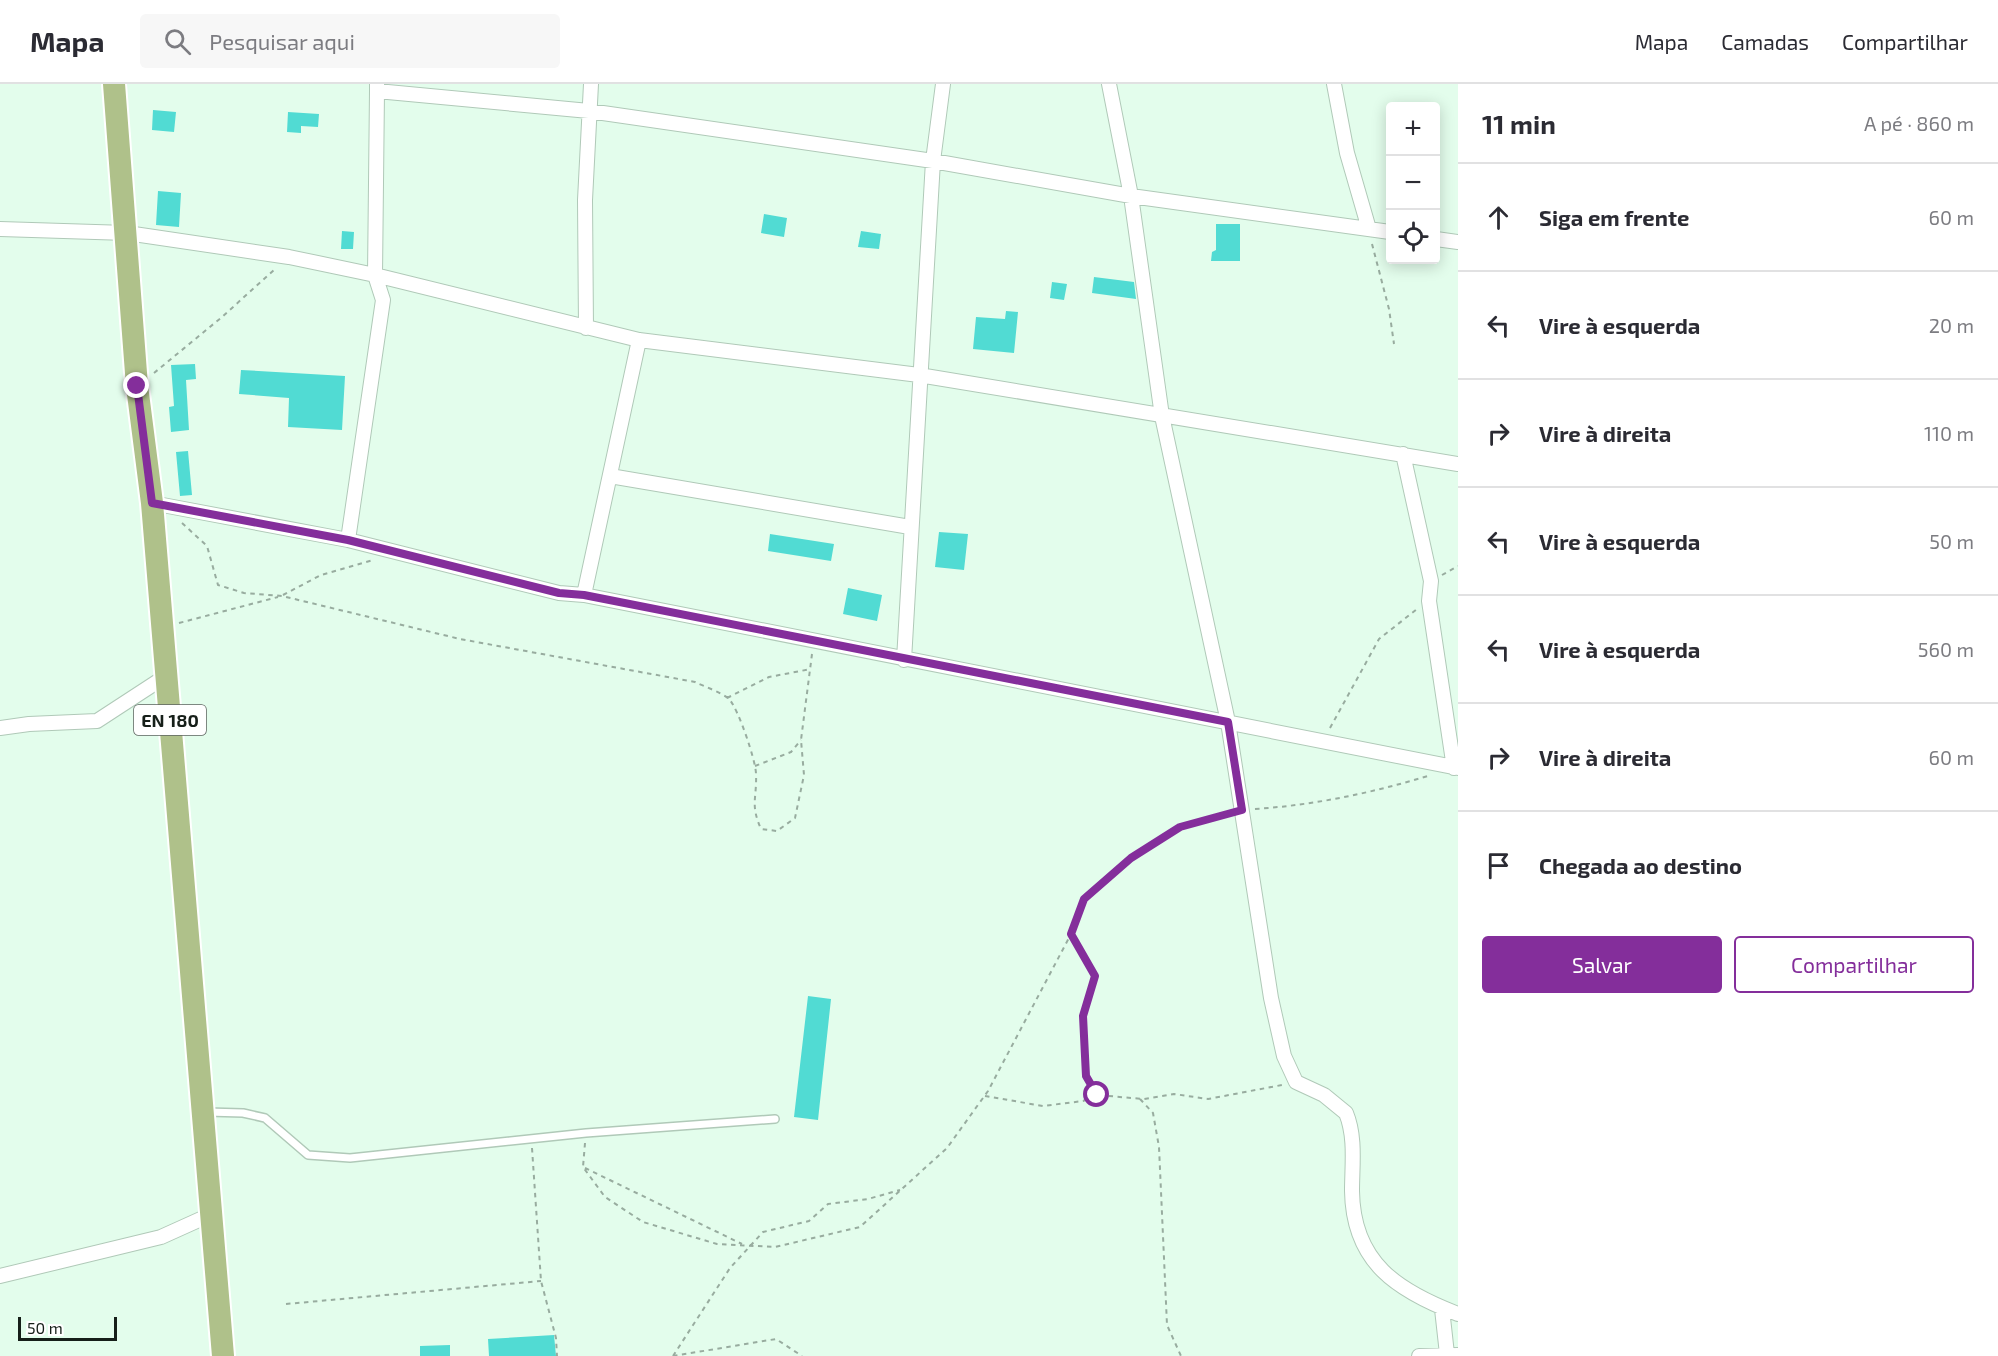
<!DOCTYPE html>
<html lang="pt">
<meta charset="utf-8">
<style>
:root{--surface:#fff;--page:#f7f7f7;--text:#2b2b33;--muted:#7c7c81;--line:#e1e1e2;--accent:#842e9b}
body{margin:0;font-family:"Exo 2",sans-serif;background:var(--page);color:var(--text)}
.controls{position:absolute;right:18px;top:18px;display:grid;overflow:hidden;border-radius:6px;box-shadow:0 3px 15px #0003}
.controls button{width:54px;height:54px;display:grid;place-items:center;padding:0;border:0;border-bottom:2px solid var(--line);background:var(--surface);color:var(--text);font:30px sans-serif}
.scale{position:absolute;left:18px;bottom:15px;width:99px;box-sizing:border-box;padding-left:6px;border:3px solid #161f19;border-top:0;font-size:16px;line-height:21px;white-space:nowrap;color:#161f19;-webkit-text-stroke:4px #fff;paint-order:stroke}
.stop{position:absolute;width:18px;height:18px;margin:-14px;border:4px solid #842e9b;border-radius:50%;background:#fff}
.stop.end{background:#842e9b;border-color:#fff;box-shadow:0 2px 6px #0008}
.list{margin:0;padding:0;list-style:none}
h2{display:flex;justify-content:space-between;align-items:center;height:78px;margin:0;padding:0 24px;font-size:26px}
h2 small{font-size:20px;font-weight:400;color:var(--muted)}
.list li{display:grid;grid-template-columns:39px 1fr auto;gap:18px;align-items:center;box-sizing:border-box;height:108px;padding:0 24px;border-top:2px solid var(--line)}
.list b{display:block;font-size:22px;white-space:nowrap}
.list em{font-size:20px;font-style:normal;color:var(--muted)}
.actions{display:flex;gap:12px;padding:18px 24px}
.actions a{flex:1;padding:14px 0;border:2px solid var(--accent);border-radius:6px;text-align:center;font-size:21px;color:var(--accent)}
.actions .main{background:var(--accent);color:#fff}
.icon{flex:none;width:33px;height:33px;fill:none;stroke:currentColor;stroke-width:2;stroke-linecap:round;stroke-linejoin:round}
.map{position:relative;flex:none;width:1458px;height:1272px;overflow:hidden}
header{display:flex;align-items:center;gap:36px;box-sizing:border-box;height:84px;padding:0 30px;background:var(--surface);border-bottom:2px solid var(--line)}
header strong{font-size:28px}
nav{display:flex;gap:33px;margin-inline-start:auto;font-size:21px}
.search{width:420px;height:54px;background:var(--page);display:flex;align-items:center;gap:15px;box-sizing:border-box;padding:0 21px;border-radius:6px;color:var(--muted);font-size:22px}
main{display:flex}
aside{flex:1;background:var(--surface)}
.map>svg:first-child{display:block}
.building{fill:#51dbd3}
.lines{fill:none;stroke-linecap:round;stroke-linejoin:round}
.service-casing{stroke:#b0c9b8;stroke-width:10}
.minor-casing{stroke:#b0c9b8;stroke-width:16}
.primary-casing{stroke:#fff;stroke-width:26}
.path{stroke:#98ac9f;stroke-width:2;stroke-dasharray:4.5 4.5;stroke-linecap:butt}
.service{stroke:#fff;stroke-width:7}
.minor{stroke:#fff;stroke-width:14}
.primary{stroke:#afc18a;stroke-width:22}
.route{stroke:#842e9b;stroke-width:8}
.labels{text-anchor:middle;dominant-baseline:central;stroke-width:4.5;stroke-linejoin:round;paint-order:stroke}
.shield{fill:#fff;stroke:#5c625e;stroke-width:1.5}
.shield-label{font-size:18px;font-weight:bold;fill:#161f19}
</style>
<header>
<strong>Mapa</strong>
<div class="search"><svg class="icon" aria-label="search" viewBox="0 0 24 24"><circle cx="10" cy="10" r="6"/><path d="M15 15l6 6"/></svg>Pesquisar aqui</div>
<nav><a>Mapa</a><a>Camadas</a><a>Compartilhar</a></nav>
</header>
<main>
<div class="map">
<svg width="1458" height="1272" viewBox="0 0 1458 1272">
<rect width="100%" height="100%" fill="#e3fdec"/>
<path class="building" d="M153,26l23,2 -2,20 -22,-2z
M288,28l31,2 -1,13 -17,-1v7l-14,-1z
M158,107l23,2 -2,34 -23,-2z
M764,130l23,4 -3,19 -23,-4z
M1216,140h24v37h-29l1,-9 4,-2z
M342,147l12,1 -1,17h-12z
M861,147l20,3 -2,15 -21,-2z
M1094,193l40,5 2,17 -44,-6z
M1052,198l15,2 -3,16 -14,-2z
M1006,227l12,1 -4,41 -41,-4 3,-32 29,2z
M195,280l1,15 -10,1 3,50 -18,2 -2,-25 5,-1 -3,-41z
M241,286l104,6 -3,54 -54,-3 1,-29 -50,-4z
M188,367l4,44 -12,1 -4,-44z
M939,448l29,2 -4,36 -29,-3z
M770,450l64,10 -3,17 -63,-10z
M848,504l34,7 -5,26 -34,-7z
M808,912l23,3 -13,121 -24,-3z
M554,1251l2,21h-67l-1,-17z
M450,1261v11h-30v-10z"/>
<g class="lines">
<g class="service-casing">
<path id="service" d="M207,1028l36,1 22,5 43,37 42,3 236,-25 189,-14"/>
</g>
<g class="minor-casing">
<path id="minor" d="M377,0v7l212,20 344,50 198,35 259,36
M1109,0l22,112 31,220 66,306 43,276 13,58 12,26 28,13 22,18c10,24 6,53 6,78 1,72 46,100 106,123
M1334,0l13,69 22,76
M0,145l127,4 162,24 86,18 264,65 280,35 539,89
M1436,155l22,3
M586,244l-1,-128 6,-116
M1403,370l28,127 -2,20 25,167
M610,392l300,51
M152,419l196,37 211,53 25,2 874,173
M348,456l35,-240 -8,-25 2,-184
M584,511l55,-255
M904,576l29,-499 10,-77
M0,644l29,-4 68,-3 69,-45
M0,1192l161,-39 51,-23
M1442,1225l5,45
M1419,1272l39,-1"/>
</g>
<g class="primary-casing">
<path id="primary" d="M114,0l23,302 15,117 71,853"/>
</g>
<path class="path" d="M1372,160l17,65 5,35
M154,289l68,-56 53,-48
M182,439l25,23 11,39 26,8 38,3 178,43 235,43c10,5 26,10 34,17 9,9 27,62 27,75 1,25 -6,30 5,55l16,2 18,-13 9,-43 -3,-35 11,-86
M1442,491l16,-9
M283,511l38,-20 52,-15
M179,539l99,-26
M727,614l42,-21 42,-8
M1330,644l49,-89 38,-30
M755,682l36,-14 10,-12
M1255,725c60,-4 116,-16 173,-33
M1072,851l23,41 -12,40 3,60 11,19
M985,1012l58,10 40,-5 14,-6 47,4 30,-5 34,5 74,-14
M1140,1015l13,14 6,34 8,178 14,31
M585,1059l-2,24 22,30 38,25 74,22 58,3 85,-20 87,-79 41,-57 83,-157 13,-35 47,-41 49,-31 49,-13
M532,1064l9,133 15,57 1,18
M585,1084l157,76
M286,1220l255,-23
M673,1272l57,-88 33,-36 46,-11 19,-17 40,-5 32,-9
M673,1272l103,-17 26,17"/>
<use href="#service" class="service"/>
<use href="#minor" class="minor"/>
<use href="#primary" class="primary"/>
</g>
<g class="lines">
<path class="route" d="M137,302l15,117 196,37 211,53 25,2 644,127 14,88 -62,17 -49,31 -47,41 -13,35 24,42 -12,40 3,60 11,19"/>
</g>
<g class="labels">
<rect class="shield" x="134" y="621" width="72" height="30" rx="4.5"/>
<g class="shield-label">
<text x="170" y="636">EN 180</text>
</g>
</g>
</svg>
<div class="controls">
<button>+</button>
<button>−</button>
<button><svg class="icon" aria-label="locate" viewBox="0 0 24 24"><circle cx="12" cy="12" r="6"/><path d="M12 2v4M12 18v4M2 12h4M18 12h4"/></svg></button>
</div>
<div class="scale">50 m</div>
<div class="stop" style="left:1097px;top:1011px"></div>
<div class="stop end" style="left:137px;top:302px"></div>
</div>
<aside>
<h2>11 min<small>A pé · 860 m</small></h2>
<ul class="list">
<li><svg class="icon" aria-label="ahead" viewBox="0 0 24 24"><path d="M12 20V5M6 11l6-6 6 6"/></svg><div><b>Siga em frente</b></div><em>60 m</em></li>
<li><svg class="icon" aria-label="left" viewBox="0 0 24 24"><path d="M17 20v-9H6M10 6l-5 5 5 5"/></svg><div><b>Vire à esquerda</b></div><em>20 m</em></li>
<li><svg class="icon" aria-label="right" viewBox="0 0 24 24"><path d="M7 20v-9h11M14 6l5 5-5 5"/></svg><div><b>Vire à direita</b></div><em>110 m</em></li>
<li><svg class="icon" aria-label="left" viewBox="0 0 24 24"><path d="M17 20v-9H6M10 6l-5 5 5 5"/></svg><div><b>Vire à esquerda</b></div><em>50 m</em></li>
<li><svg class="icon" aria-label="left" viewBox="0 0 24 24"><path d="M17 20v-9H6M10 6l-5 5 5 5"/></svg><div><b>Vire à esquerda</b></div><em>560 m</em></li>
<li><svg class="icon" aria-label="right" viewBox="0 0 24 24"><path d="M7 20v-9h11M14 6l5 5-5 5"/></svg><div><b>Vire à direita</b></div><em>60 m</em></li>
<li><svg class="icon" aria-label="arrive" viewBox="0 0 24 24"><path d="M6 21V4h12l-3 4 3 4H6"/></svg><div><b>Chegada ao destino</b></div></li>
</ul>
<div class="actions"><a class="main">Salvar</a><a>Compartilhar</a></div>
</aside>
</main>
